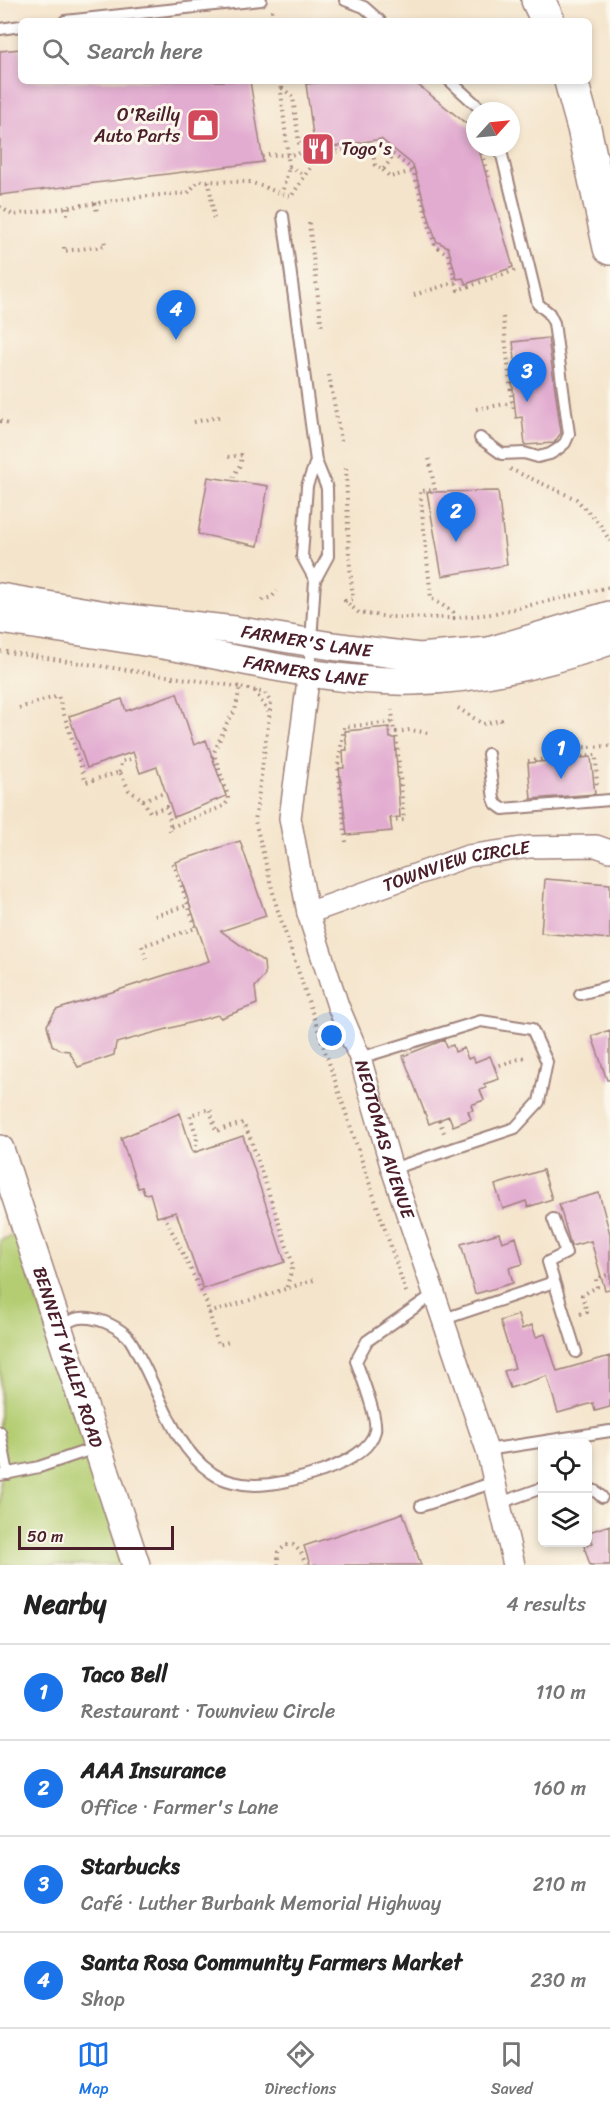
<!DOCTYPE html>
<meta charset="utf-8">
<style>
:root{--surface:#fff;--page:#f6f6f6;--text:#222;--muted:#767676;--line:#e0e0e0;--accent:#1a73e8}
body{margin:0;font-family:Sriracha,sans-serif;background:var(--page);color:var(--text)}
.controls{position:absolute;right:18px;bottom:18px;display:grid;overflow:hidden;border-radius:9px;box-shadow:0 3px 9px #0003}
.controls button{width:54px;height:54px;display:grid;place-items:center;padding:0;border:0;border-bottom:2px solid var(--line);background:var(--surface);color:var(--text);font:30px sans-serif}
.compass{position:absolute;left:466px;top:102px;width:54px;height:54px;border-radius:50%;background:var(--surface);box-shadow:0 3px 9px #0003;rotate:63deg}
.scale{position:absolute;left:18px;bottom:15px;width:156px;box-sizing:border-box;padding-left:6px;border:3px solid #4a1f2b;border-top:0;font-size:16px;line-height:21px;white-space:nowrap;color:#4a1f2b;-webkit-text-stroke:4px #fbf7ec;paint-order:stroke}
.you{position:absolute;left:332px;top:1036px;width:21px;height:21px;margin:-15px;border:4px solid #fff;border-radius:50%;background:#1a73e8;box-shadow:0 0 0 9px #1a73e833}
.badge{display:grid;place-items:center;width:39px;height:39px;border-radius:50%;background:var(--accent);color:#fff;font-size:20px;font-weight:700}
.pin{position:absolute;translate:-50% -50px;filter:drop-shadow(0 2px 3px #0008)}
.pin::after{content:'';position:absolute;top:32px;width:21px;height:18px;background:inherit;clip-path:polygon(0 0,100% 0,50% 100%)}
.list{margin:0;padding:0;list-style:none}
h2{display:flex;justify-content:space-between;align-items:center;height:78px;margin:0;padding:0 24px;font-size:26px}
h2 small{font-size:20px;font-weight:400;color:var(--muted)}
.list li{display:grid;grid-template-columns:39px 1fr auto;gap:18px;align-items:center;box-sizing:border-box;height:96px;padding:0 24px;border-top:2px solid var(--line)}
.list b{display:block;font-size:22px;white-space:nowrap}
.list p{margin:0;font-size:20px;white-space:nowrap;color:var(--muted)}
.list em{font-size:20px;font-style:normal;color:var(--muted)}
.icon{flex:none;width:33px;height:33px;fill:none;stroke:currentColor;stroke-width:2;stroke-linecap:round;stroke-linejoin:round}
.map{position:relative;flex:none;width:610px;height:1565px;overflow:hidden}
.search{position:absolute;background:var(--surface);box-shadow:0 3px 9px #0003;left:18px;right:18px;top:18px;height:66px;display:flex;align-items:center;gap:15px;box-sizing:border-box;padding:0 21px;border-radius:9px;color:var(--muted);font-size:22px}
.sheet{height:462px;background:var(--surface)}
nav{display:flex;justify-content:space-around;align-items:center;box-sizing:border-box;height:84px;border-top:2px solid var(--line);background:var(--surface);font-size:16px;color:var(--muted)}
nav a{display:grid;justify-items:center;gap:3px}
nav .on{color:var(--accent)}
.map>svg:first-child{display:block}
.green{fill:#b4cd72;stroke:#7f764e;stroke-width:1.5}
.building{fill:#e2abd0}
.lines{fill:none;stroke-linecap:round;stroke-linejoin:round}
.service-casing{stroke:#9f827b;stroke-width:14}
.minor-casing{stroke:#9f827b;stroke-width:24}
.tertiary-casing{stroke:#9f827b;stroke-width:30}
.motorway-casing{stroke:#9f827b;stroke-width:36}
.path{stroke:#9f827b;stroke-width:4;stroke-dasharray:1.5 4.5;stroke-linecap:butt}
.service{stroke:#fff;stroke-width:10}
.minor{stroke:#fff;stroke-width:21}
.tertiary{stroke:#fff;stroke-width:27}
.motorway{stroke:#fff;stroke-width:33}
.labels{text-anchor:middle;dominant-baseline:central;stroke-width:6;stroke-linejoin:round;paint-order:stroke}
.poi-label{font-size:18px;fill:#4a1f2b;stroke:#fbf7ec;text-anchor:end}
.street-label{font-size:18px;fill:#4a1f2b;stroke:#fbf7ec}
</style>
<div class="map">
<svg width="610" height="1565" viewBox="0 0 610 1565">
<rect width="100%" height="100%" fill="#fbf7ec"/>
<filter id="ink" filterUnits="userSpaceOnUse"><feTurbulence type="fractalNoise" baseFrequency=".0167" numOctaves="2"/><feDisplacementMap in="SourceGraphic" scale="12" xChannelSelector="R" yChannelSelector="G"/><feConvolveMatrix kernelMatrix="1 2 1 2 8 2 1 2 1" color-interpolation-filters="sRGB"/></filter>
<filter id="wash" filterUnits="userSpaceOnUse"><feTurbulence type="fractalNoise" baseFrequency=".008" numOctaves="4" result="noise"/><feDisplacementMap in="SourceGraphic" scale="24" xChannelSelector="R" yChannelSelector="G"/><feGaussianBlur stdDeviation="1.35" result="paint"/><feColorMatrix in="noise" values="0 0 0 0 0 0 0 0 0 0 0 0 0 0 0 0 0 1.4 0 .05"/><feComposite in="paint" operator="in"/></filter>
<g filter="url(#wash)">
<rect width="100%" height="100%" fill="#f4e4cb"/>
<path class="green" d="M16,1235l109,330h-125v-325z"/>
<g id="blocks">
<path class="building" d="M21,49v32h229l13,81 -263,33v-144z
M333,81h80l61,49 1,17h3l35,120 -47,17 -3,-6 -6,1 -9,-32 -12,-6 -23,-76 -32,-26 -66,11 -9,-66z
M548,338l13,95 -7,10 -29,2 -3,-28 -6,1 -4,-39 5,-1 -4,-36z
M208,477l60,9 -10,60 -60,-12z
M498,491l9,74 -65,11 -15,-84z
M177,693l17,52 12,-5 20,56 -52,21 -17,-50 -17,6 -7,-21 -46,16 -18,-52 53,-17 4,12z
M389,727l1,11h5l5,79 -10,1 2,13 -45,4 -8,-67h5l-1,-18h4l-2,-19z
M591,757l4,37 -64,5 -3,-36z
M240,841l26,75 -45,15 43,31 1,13 -10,12 2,17 -36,14 -3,-3 -102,28 -2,12 -36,12 -9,-16 -9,-1 -8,-5 -5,-20 9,-15 153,-49 -34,-99z
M545,879l65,5v55l-69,-6z
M610,1030v50h-3l-15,-44z
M444,1040l3,7 6,-2 2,7 9,-4 4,11 5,-2 2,5 15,-6 9,23 -15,5 2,4 -6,2 4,10 -13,5 2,5 -5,1 3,8 -18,7 -4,-10 -20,8 -26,-68z
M180,1113l13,40 50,-17 42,126 -82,27 -27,-77 -19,5 -7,-24 -6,1 -2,-7 -4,1 -17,-50z
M543,1170l9,29 -24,8 -2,-6 -23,8 -8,-24z
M599,1193l11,41v55l-5,1 -14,-49 -20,5 -12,-42z
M499,1233l3,9 14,-5 7,27 -14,4 4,15 -38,11 -14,-50z
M518,1315l4,14 10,-4 4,12 9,-3 12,37 53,-15v51l-15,4 -2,-8 -35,10 -11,-37 -37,12 -6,-17 11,-3 -15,-47z
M403,1513l18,52h-111l-6,-19z
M610,1525v40h-20l-6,-19 9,-3 -4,-11z"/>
</g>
</g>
<g filter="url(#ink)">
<use href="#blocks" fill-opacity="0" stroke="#9f827b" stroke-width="1.5"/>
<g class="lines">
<g class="service-casing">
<path id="service" d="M345,0l19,7 16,14
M65,21l196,-21
M0,29l21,-3
M450,81l33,30
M283,216l33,245 11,27 1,68 -13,24 -6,93
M480,438l22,16 22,-1 14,4 12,-3 8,-5 7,-6 4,-9 -15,-111 -5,-10 -11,-9 -38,-157
M315,580l-13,-24 5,-70 9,-25
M488,754l6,45 2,5 7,5 107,-9
M580,994l30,-8
M360,1058l121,-37 51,8 15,33 -8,40 -24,26 -123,41
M553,1219l13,34 -18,9 28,90
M444,1319l110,-37
M59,1326c6,-2 15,-8 21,-8 15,-2 35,7 46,17 6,5 10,16 14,23 21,38 34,89 72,115 11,8 30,12 43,12 31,0 112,-20 120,-54 3,-13 -14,-56 -19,-70l11,-20 67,-47
M0,1432l8,42
M487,1450l123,-19
M0,1475l39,-8 59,-20
M588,1488l7,3 7,6
M500,1503l42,-15
M421,1506l74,-24"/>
</g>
<g class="minor-casing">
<g id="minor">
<path id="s1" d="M309,673l-19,145 18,95 30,93 22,52 32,111 95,281 27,115"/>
<path id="s2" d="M308,913l160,-57 61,-9 67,-1 14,5"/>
</g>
</g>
<g class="tertiary-casing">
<g id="tertiary">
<path id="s3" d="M0,597l118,20 117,13 97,16 87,11 70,-6 121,-36"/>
<path id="s4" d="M0,620c62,9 123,18 185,29 76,15 152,34 229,32 68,-2 133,-17 196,-40"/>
<path id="s5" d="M0,1149l136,416"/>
</g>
</g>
<g class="motorway-casing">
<path id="motorway" d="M538,0l10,21
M571,81l13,47 26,120"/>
</g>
<path class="path" d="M272,10l1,11
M280,81l9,86 -7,27
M282,88l11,9 6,46 8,8
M372,146l3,19 8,5 11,-15
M481,147l8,30
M262,156c10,-2 17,-1 26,-1 13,-1 18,-5 31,-1
M289,167l16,8
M383,170l7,7 23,-6
M209,181l5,39
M95,203l2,9
M0,207l13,8 134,-19 41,-3 10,-12 52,1 41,15 28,-43 62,-9 32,25 22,76 13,8 10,36 58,-20
M67,207v8
M309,223l13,107
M64,247v4l41,-5 -1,-7
M414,295l42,-13
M503,317l10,95
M329,375l12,66
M476,409l36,-6
M0,421l11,4
M194,422l29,-6
M228,457l13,-2c2,12 -7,15 -8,25
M429,459l6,31 -15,1 11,107 22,14 1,6 37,-4 119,-27
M346,468l3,88 4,43 -8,2 14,12 30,4 65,1
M510,469l66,30 23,24 11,18
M262,600l10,-3 5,-6
M0,651l240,36
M255,691l13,21
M19,708l39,-12 28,86 34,-10 9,18 14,10 7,12 16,-5 4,13v11
M458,708l25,16 18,-4 1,3
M396,732l14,-2 19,3
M561,733l7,24
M566,748l44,-2
M212,757l15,-34 8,-12 5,-24 25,6 6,10 -16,118 22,87 129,384
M528,761l68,-6 1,33
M120,772l1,-10 12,-4
M143,800l21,-7
M390,821l14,-1 -8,-88h-2l-2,-22
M171,827l53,-21 4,-5v-5l-14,-42
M346,842l-8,-77 6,-38 49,-5
M155,916l33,-11
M146,959l-4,-13 54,-18 -21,-61 -6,-6
M494,1067l34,-11
M439,1120l6,15
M195,1152l2,-14 -7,-23 20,-6 6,22 27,-8 7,14 43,128 -7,24
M164,1215l42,86 12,44 14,-4
M209,1313l108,-34
M580,1314l7,-2 -5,-17 15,-8 -1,-8 14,-5
M278,1565v-13l8,-7h7l8,7 5,13"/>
<use href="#service" class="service"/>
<use href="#minor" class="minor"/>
<use href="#tertiary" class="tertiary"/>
<use href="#motorway" class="motorway"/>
</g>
</g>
<defs>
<g id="shop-square" transform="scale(1.725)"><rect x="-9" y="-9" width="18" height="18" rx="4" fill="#d1495b" stroke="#fbf7ec"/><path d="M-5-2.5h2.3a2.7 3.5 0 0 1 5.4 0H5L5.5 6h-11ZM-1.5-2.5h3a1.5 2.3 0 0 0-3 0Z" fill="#fff"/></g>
<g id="restaurant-square" transform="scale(1.725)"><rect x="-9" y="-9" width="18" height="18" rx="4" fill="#d1495b" stroke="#fbf7ec"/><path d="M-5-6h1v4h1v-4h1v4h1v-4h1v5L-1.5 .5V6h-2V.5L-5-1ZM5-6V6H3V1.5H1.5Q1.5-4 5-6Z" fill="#fff"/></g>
</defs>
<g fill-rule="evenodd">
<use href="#shop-square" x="203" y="125"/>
<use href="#restaurant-square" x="318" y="149"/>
</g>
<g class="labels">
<g class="poi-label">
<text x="180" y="115">O'Reilly<tspan x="180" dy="21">Auto Parts</tspan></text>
<text x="341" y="149" text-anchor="start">Togo's</text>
</g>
<g class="street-label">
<text stroke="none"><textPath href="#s3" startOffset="310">FARMER'S LANE</textPath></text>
<text stroke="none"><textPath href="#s4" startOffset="310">FARMERS LANE</textPath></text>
<text stroke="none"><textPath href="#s2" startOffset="156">TOWNVIEW CIRCLE</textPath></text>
<text stroke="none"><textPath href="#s1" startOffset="482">NEOTOMAS AVENUE</textPath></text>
<text stroke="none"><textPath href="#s5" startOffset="219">BENNETT VALLEY ROAD</textPath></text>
</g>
</g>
</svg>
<div class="controls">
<button><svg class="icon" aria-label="locate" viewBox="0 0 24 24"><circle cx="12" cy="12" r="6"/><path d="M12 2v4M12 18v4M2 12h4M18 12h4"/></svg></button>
<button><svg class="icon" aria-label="layers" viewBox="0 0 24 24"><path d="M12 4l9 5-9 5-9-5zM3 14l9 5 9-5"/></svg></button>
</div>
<svg class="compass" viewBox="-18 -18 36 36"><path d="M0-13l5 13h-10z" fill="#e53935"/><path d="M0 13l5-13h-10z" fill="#767676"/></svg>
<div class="scale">50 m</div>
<div class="you"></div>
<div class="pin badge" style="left:561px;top:779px">1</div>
<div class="pin badge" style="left:456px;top:542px">2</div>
<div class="pin badge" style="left:527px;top:402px">3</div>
<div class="pin badge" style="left:176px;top:340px">4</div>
<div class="search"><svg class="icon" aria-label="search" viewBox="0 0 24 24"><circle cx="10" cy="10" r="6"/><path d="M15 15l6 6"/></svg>Search here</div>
</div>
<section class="sheet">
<h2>Nearby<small>4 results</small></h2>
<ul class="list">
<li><span class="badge">1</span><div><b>Taco Bell</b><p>Restaurant · Townview Circle</p></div><em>110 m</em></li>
<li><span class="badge">2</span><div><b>AAA Insurance</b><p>Office · Farmer's Lane</p></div><em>160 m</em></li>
<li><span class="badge">3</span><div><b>Starbucks</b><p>Café · Luther Burbank Memorial Highway</p></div><em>210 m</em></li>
<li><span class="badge">4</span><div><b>Santa Rosa Community Farmers Market</b><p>Shop</p></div><em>230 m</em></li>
</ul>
</section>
<nav>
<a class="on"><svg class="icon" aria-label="map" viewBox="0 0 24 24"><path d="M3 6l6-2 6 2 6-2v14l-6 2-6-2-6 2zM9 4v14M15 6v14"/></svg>Map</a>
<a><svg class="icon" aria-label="directions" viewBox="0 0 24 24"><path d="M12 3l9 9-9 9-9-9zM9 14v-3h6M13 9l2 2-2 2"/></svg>Directions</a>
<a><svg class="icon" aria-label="saved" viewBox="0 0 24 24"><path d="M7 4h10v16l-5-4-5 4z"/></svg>Saved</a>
</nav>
